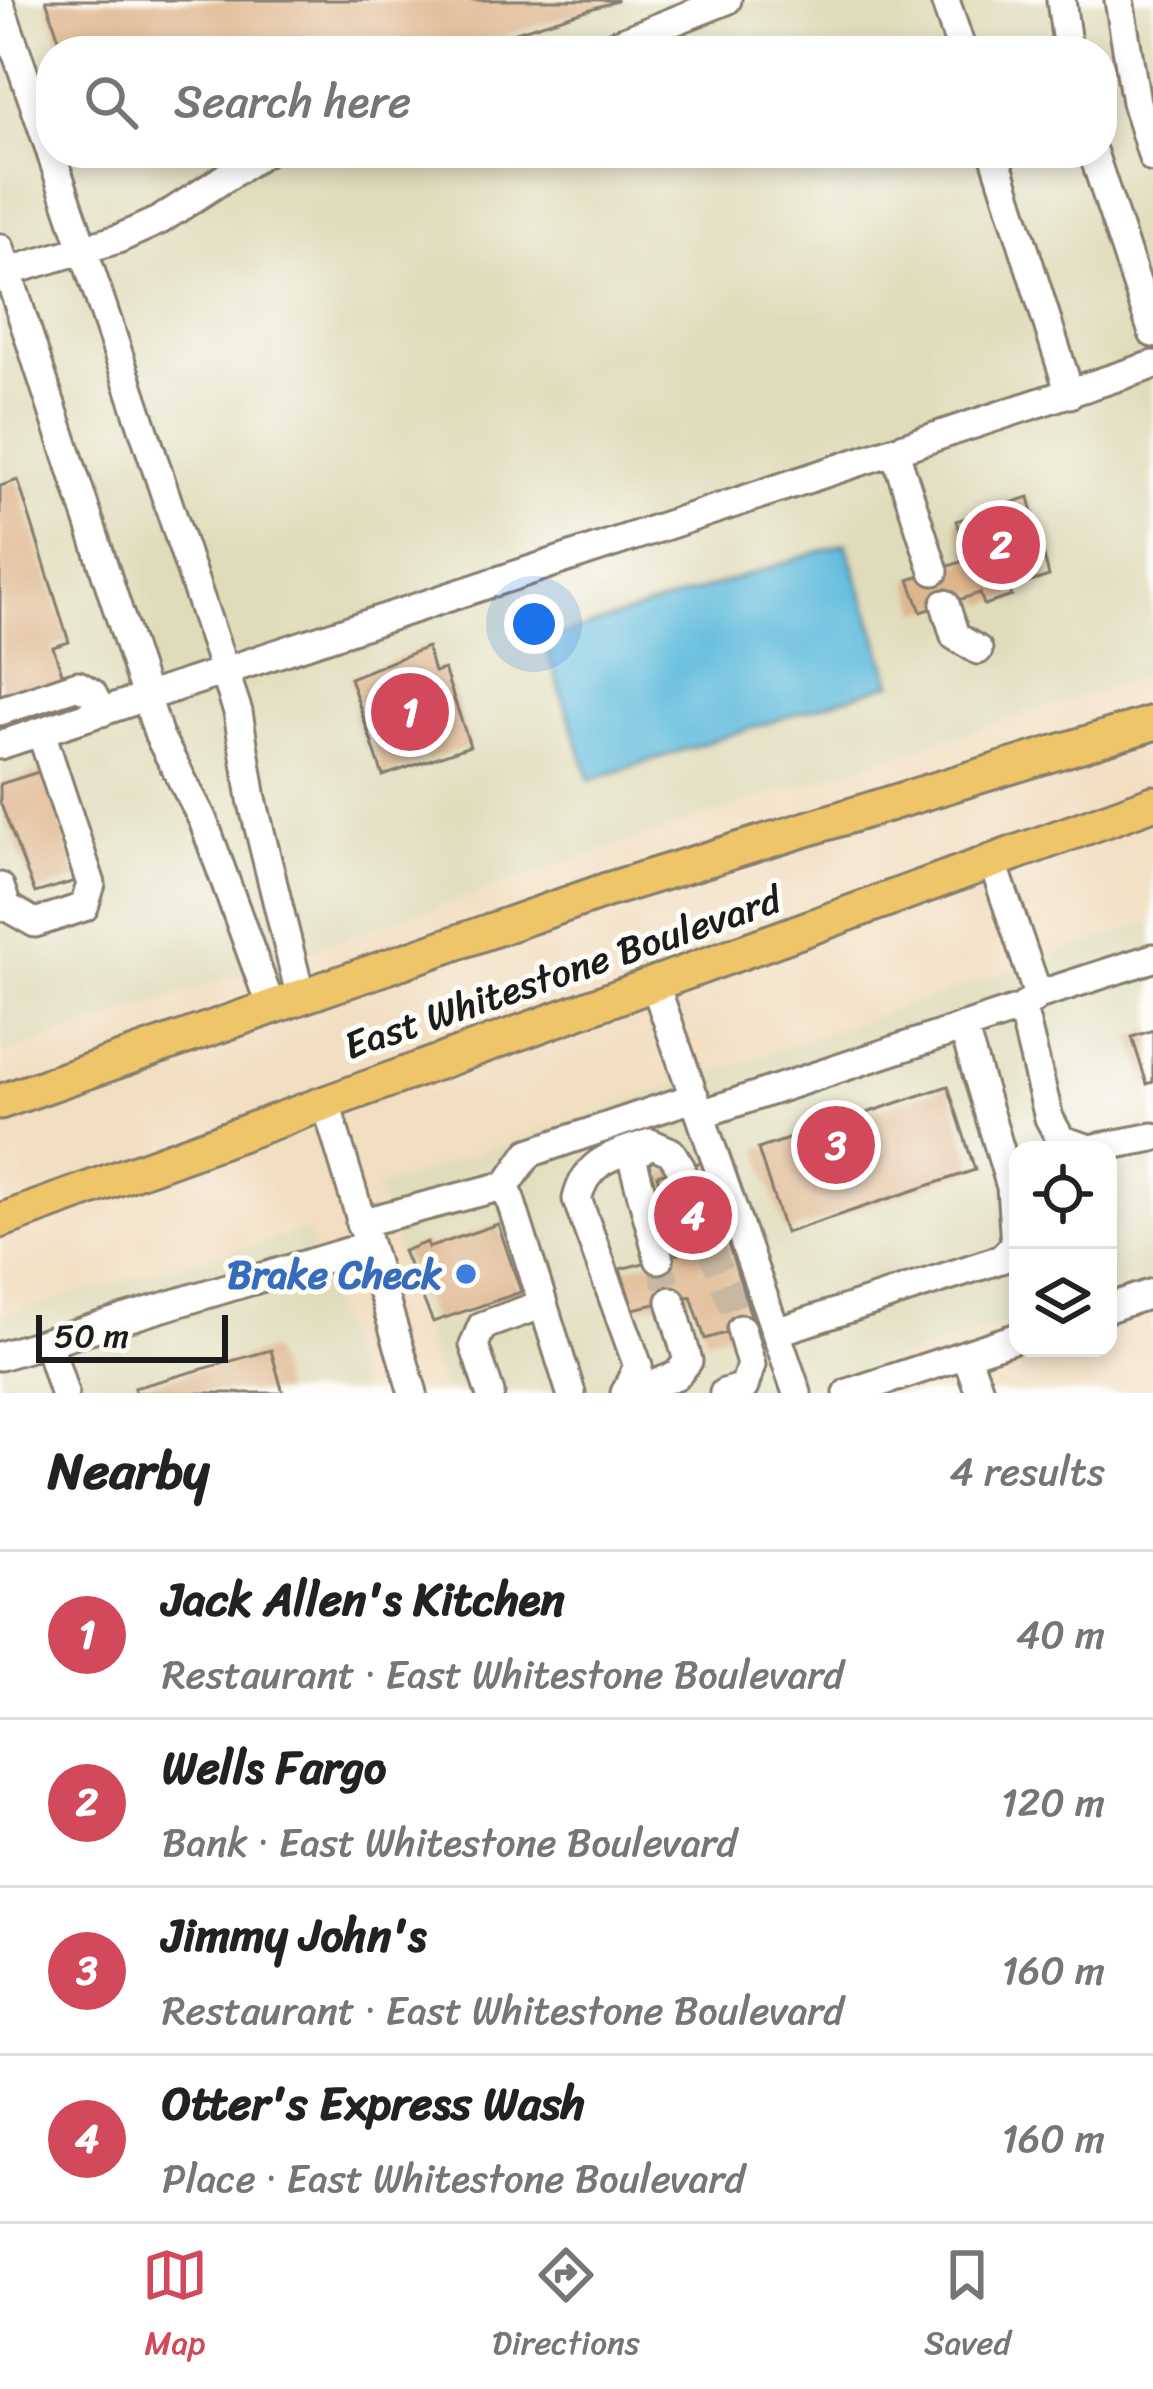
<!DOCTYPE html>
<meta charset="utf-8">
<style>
:root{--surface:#fff;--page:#f6f6f6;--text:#222;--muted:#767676;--line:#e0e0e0;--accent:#d1495b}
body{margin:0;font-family:Sriracha,sans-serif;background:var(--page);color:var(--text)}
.controls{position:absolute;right:36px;bottom:36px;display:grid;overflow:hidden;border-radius:24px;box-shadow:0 6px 18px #0003}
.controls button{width:108px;height:108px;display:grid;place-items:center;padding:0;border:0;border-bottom:3px solid var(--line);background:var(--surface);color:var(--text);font:60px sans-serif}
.scale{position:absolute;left:36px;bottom:30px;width:192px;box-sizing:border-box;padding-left:12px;border:6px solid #1c1c1c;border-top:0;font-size:33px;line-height:42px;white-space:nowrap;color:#1c1c1c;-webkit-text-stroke:9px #fdfcf7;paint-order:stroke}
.you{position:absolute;left:534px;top:624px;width:42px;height:42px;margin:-30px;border:9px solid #fff;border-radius:50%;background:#1a73e8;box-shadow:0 0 0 18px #1a73e833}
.badge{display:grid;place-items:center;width:78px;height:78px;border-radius:50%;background:var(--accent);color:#fff;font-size:39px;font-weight:700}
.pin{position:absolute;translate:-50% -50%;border:6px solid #fff;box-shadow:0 3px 12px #0006}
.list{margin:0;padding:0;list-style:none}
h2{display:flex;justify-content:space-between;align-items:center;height:156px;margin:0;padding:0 48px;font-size:51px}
h2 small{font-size:39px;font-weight:400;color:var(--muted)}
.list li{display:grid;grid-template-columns:78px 1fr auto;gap:36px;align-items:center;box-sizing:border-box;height:168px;padding:0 48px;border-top:3px solid var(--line)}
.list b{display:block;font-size:45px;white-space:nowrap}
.list p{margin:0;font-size:39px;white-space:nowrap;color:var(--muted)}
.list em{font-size:39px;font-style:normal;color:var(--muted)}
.icon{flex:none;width:66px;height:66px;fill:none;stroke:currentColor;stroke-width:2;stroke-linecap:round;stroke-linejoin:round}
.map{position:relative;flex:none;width:1153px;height:1393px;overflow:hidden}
.search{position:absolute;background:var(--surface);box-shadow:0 6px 18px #0003;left:36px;right:36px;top:36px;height:132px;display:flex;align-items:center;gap:30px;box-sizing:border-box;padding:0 42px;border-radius:48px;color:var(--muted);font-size:45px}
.sheet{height:828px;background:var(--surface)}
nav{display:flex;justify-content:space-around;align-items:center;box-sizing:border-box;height:168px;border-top:3px solid var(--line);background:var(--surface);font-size:33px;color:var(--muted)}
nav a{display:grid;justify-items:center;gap:6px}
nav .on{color:var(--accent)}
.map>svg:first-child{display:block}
.built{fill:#e0dcbb;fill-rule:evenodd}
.water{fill:#5fbbdd;stroke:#3e6c7c;stroke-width:3}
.building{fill:#deb68d}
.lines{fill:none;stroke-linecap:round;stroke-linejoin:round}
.minor-tunnel{stroke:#c7b7a0;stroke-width:27;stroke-dasharray:27 14;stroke-linecap:butt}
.minor-casing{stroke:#877d6e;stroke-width:33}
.major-casing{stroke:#877d6e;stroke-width:39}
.minor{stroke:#fff;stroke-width:27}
.major{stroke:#eec569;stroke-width:33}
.shop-dot{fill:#3f7fe0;stroke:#fdfcf7;stroke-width:4.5}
.labels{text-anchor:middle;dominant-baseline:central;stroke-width:10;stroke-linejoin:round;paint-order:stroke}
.street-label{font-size:39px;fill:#1c1c1c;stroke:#fdfcf7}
.shop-label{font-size:39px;font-weight:bold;fill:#366cbe;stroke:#fdfcf7;text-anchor:end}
</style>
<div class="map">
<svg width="1153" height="1393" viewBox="0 0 1153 1393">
<rect width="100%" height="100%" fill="#fdfcf7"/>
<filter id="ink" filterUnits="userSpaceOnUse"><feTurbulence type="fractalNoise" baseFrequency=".00833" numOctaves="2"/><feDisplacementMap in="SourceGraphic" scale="24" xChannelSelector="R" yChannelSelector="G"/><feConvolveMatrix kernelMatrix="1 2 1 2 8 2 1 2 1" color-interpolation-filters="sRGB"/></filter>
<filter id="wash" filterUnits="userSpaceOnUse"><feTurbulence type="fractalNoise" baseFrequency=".004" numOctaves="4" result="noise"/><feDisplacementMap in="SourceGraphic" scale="48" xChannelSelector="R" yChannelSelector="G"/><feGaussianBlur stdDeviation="2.7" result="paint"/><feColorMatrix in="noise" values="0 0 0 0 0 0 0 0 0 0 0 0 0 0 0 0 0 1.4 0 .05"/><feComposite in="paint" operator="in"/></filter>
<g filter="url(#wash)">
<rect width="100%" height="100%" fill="#f2dec1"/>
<path class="built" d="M0,0h1153v673l-512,164 -641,219zM51,51h1051v102h-1051z
M1153,921v361l-45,12v-144h-90v171l-233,72h-342l-66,-205z
M307,1230l53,163h-360v-78z"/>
<path class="water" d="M846,543l46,140 -302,97 -46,-139z"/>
<g id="blocks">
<path class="building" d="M46,0h571v1l-160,49 -4,-10 -33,11h-357z
M18,480l51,162 -16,5 13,38 -66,23v-222z
M1029,497l20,79 -40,13 3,7 -28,9 -4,-12 -59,19 -12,-32 60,-21 -13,-38z
M427,647l7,25 10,-3 26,77 -87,30 -33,-98z
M45,770l34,110 -44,13 -35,-91v-18z
M1153,1030v52l-6,2 -15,-47z
M948,1086l27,84 -190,63 -27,-84z
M702,1162l52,163 -49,14 -14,-43 -58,13 -13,-40 59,-15 -22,-79z
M498,1224l23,68 -88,30 -30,-71 24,-9 1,6z
M271,1350l12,43h-148l-1,-5z"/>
</g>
</g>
<g filter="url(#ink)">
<use href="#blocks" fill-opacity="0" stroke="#877d6e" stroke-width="3"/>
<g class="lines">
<path class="minor-tunnel" d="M681,1168l60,161
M659,1259l12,42"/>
<g class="minor-casing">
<path id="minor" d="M945,0l17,51
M1061,0l7,51
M1119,0l17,102 17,56
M0,5l51,147
M599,51l128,-51
M51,153l187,559 14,87 48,195
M994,153l76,241
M1093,153l60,180
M0,248l159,488 44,84 67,184
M0,274l118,-35 42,-19 103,-67
M895,452l39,119
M945,604l10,32 23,14
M0,711l78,-26 14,8 10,19
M0,745l1153,-380
M993,863l45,132 115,-37
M0,887l7,20 28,16 49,-16 7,-23 -50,-152
M655,985l142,408
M1022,1008l27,110 12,22 29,9 63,-12
M325,1100l88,293
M701,1114l321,-106 16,-13
M650,1143l-18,15 27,101
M360,1223l147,-38
M1108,1308l45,-15
M776,1332l225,-73 14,-14 -4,-58 -48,-160
M48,1342l16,51
M966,1354l14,39
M0,1356l367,-110
M490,1393l-16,-48 8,-19 61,-22
M571,1393l-65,-207 23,-33 166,-56
M625,1393l13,-27 -61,-167c10,-40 37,-44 73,-56l21,9 10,16
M633,1393l44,-18 11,-14 -17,-60
M724,1393l20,-6 7,-22 -10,-36
M848,1393l170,-56"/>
</g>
<g class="major-casing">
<path id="major" d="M0,1102l607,-212 546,-167
M0,1221l1153,-418"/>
</g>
<use href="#minor" class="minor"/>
<use href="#major" class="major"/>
</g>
</g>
<circle class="shop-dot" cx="466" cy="1274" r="12"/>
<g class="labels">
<g class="street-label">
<text transform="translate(562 972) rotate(-19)">East Whitestone Boulevard</text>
</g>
<g class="shop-label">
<text x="442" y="1274">Brake Check</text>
</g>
</g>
</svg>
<div class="controls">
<button><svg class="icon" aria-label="locate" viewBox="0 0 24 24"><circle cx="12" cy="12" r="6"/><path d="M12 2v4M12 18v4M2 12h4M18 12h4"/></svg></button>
<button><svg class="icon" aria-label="layers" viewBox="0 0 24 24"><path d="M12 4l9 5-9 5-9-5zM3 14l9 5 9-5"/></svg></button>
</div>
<div class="scale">50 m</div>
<div class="you"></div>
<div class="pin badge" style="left:410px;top:712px">1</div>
<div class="pin badge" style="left:1001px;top:545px">2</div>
<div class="pin badge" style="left:836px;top:1145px">3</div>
<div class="pin badge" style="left:693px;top:1215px">4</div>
<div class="search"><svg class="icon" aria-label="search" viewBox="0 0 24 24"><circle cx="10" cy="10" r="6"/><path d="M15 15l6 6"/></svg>Search here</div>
</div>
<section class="sheet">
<h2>Nearby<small>4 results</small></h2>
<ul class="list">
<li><span class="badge">1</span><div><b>Jack Allen's Kitchen</b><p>Restaurant · East Whitestone Boulevard</p></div><em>40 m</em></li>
<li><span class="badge">2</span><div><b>Wells Fargo</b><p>Bank · East Whitestone Boulevard</p></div><em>120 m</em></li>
<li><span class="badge">3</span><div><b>Jimmy John's</b><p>Restaurant · East Whitestone Boulevard</p></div><em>160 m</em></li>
<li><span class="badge">4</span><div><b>Otter's Express Wash</b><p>Place · East Whitestone Boulevard</p></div><em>160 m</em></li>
</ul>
</section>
<nav>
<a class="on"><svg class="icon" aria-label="map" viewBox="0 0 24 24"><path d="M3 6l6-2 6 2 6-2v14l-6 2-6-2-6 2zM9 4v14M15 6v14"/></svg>Map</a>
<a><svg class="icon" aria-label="directions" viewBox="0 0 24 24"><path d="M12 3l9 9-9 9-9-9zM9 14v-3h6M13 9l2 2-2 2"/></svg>Directions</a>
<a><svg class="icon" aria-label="saved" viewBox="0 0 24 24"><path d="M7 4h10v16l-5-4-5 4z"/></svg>Saved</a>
</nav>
